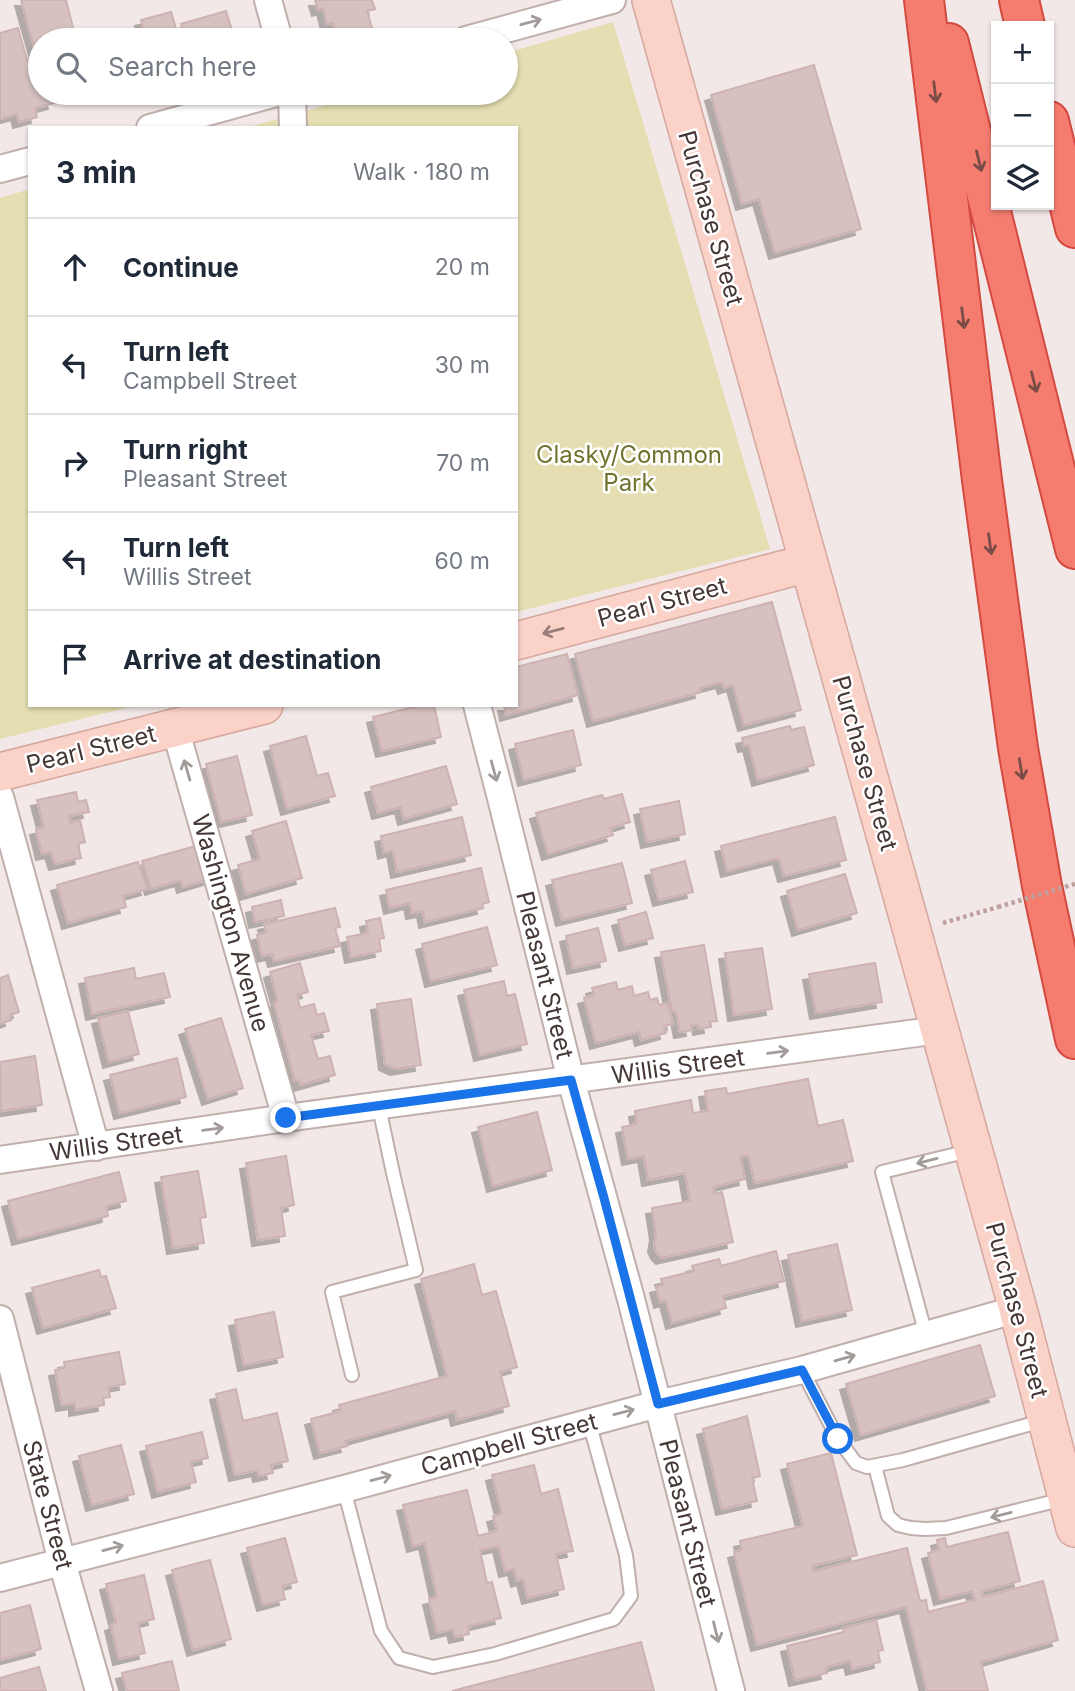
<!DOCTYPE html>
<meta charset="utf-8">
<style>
:root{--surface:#fff;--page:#f6f6f7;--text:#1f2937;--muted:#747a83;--line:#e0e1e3}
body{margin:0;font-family:Inter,sans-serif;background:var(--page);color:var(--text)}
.controls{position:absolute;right:21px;top:21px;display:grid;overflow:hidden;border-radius:0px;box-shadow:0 2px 5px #0004}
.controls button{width:63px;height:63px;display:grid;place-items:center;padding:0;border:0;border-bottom:2px solid var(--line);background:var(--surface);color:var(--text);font:35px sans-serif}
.stop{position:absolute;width:21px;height:21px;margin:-16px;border:5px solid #1a73e8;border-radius:50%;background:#fff}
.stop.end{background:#1a73e8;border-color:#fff;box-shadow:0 2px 7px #0008}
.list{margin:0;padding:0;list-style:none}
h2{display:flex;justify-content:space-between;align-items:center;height:91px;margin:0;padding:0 28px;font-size:30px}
h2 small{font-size:23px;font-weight:400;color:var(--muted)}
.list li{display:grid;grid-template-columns:46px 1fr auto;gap:21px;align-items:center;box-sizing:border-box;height:98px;padding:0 28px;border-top:2px solid var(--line)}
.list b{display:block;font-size:26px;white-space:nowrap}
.list p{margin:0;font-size:23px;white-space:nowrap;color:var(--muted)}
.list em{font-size:23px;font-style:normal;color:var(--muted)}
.icon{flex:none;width:38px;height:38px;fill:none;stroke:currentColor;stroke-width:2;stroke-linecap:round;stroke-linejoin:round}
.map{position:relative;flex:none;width:1075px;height:1691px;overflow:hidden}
.search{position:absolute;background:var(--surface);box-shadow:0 2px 5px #0004;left:28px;top:28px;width:490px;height:77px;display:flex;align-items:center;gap:18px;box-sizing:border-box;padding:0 24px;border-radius:38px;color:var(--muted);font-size:26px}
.panel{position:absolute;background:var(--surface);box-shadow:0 2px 5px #0004;left:28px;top:126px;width:490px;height:581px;border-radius:0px}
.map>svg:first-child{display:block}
.green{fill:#e4deb2}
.building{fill:#d6c1c0;stroke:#ceb2b1;stroke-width:2;filter:url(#shadow)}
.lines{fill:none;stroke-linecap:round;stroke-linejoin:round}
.service-casing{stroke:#c0afad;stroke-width:16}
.minor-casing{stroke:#c0afad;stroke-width:30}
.secondary-casing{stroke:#d6a79e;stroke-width:40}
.motorway-casing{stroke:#d44940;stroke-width:42}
.path{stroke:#be9f9c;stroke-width:4.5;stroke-dasharray:3.5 3.5;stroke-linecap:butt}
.service{stroke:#fff;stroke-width:12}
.minor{stroke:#fff;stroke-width:26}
.secondary{stroke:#fbd2c8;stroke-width:37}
.motorway{stroke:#f57d6f;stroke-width:38}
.path-bridge{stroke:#be9f9c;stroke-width:4.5;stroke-dasharray:3.5 3.5;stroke-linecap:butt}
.oneway{stroke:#a29b9a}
.oneway2{stroke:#7a4c47}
.oneway3{stroke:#977d78}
.route{stroke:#1a73e8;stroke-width:9}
.labels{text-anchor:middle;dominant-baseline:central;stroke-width:5;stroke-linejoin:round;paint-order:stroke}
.street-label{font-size:24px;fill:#453736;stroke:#fff}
.park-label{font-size:24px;fill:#6f732d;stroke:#fff}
</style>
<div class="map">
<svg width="1075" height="1691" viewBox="0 0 1075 1691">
<defs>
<filter id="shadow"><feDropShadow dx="-6" dy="6" stdDeviation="0" flood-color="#0004"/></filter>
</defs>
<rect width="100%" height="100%" fill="#f2e8e7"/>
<path class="green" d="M613,22l157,527 -254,63v-484h-270l122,-35h138v-40z
M30,189v516h108l-138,34v-541z"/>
<path class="building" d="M21,0h45l10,40h-36v53h11l3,10 -19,5 2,9 -18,5 -2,-8 -17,5v-86l18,-5 9,32 10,-3z
M315,0h57l3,9 -8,2 6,20 -35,9 -5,-17 -6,1 -4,-16 -5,2z
M226,11l9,29h-78l-1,-2 -10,2 -5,-20 30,-8 6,20 6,-2 -2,-6z
M814,65l47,164 -86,24 -16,-54 -17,5 -31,-109z
M772,602l29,108 -57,15 -11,-40 -9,3 -2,-6 -22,6 1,4 -108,29 -18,-67z
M567,654l11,41 -72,20 -2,-10h12v-38z
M422,705h12l7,32 -59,14 -9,-34z
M790,726l1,4 13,-3 10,38 -56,15 -9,-35 -5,1 -2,-8z
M573,730l8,35 -57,15 -9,-36z
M306,736l11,40 11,-3 7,23 -48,13 -17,-63z
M237,756l15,59 -31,7 -15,-58z
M446,766l11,38 -53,15 -3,-12 -23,6 -7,-26z
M76,792l2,10 8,-2 3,12 -20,4 1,7 10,-3 5,22 -7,2 3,14 -26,6 -4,-12 -9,2 -6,-25 8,-2 -7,-27z
M622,794l8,28 -20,6 3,7 -65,19 -12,-41 66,-18 2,4z
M679,801l6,33 -38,8 -7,-33z
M462,817l9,38 -74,17 -4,-22 -9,3 -3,-17z
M835,817l11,43 -62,16 -5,-18 -52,13 -6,-25z
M286,821l16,57 -56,16 -8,-29 22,-6 -8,-28z
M199,845l10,34 -26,8 -2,-7 -30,9 -9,-28z
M685,861l8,31 -34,8 -8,-30z
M138,862l9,27 -24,7 3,11 -58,16 -11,-38z
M622,863l10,40 -70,17 -10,-40z
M481,868l8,34 -7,2 1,4 -58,14 -2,-11 -11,2 -2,-10 -20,5 -4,-18z
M845,874l12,39 -59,17 -11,-39z
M281,900l3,16 -29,6 -3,-15z
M335,908l5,19 -5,1 5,18 -66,15 -2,-7 -10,2 -5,-21 9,-3 -2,-8z
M646,912l7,26 -28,7 -7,-25z
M380,918l4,20 -5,1 2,12 -30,6 -4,-20 21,-4 -2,-12z
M487,927l10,38 -66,16 -9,-37z
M598,928l8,33 -33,7 -7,-32z
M704,945l13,76 -8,1 1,5 -11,2 -1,-5 -7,1 1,5 -12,2 -4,-21 -4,1 -11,-60z
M762,948l10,61 -38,6 -9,-62z
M300,963l8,29 -11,3 3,13 14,-4 3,11 7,-2 5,18 -18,4 7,24 12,-3 5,19 -35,10 -1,-5 -4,1 -21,-78 4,-2 -8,-29z
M875,963l7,39 -66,11 -7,-39z
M134,968l2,11 28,-6 6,24 -78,17 -7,-36z
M8,975l11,37 -9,3 1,5 -11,4v-46z
M504,981l3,15 8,-2 12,50 -47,11 -16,-65z
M616,982l2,8 14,-4 2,10 14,-4 2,8 7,-2 2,7 9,-2 5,21 -9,2 2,7 -25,7 -2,-8 -43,11 -12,-45 10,-3 -2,-7z
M411,999l10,66 -25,4 -11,-5 -8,-60z
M128,1011l11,43 -30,8 -11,-44z
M221,1018l22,70 -35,11 -23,-70z
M35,1056l7,49 -41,6 -1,-49z
M177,1058l9,39 -66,16 -10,-38z
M808,1079l10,47 25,-6 10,41 -98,22 -7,-28 -8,2 5,22 -32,8 2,7 7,-2 11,50 -71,16 -5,-5 -3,-7 2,-12 -4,-26 38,-7 -5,-28 -37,7 -4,-24 -16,3 -6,-32 15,-3 -2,-13 56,-11 2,13 15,-2 -3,-20 21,-3 1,6z
M537,1112l15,58 -59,16 -15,-59z
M286,1156l8,49 -13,3 4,28 -27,4 -12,-77z
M198,1171l8,46 -6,1 4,25 -31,5 -12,-71z
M119,1172l7,29 -20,5 2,10 -90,23 -10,-38z
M837,1244l15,66 -50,11 -14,-66z
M776,1251l8,30 -61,15 3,12 -54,15 -6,-23 -6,2 -4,-15 7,-2 -2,-6 33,-8 -2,-5 27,-7 2,7z
M474,1264l8,31 14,-4 21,76 -17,5 9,34 -52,14 -2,-9 -110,30 2,5 -27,7 -9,-34 30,-8 -2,-6 108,-29 -26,-97z
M99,1270l2,7 5,-1 10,32 -73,20 -11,-40z
M274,1312l9,45 -39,8 -9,-45z
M980,1345l15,51 -134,39 -15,-51z
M119,1352l6,32 -17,3 2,10 -7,1 1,7 -29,5v-7l-13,2 -7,-35 10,-2 -1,-6z
M236,1389l7,32 34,-8 11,48 -17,4 2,8 -14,3 -1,-6 -23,5 -19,-81z
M747,1416l13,60 -8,2 5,23 -35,8 -19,-80z
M202,1432l6,26 -17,4 5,20 -38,10 -12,-46z
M121,1445l13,49 -42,11 -13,-49z
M831,1453l26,102 -45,11 2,5 93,-23 13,53 6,-1 2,12 47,-12 -3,-9 -32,8 -12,-46 11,-3 -2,-10 8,-2 2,9 61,-15 12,49 -38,10 1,6 60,-16 15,59 -77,22 7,29h-61l-21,-84 -149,38 -23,-93 8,-2 -2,-9 63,-15 -16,-62z
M534,1465l7,29 17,-5 15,62 -17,3 8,35 -36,9 -5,-19 -6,2 -3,-12 -9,2 -6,-25 -19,4 7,33 5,-1 9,36 -33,8 1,8 -14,3 -2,-8 -16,4 -8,-34 8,-2 -12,-54 -12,3 -10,-41 64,-15 11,46 19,-5 -4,-15 9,-2 -10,-39z
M285,1538l12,44 -15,4 3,13 -22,6 -16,-57z
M210,1560l21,79 -38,11 -21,-80z
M144,1575l10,44 -16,4 7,30 -26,6 -8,-34 5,-2 -10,-39z
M30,1605l11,44 -41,11v-47z
M876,1620l7,30 -5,1 2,11 -28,7 -2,-8 -24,6 1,6 -32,7 -8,-34 57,-14 -1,-4z
M641,1642l13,49h-202z
M172,1661l7,30h-52l-5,-18z
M39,1667l7,24h-46v-13z"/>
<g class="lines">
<g class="service-casing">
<path id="service" d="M926,1335l-44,-163 87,-21
M802,1370l36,69 18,24 11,4 36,-7 142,-40
M352,1375l-20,-83 84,-22 -23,-97 -14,-66
M875,1466l13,50 10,9 13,3 14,1 21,-1 118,-29
M344,1489l37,142 18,27 34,9 62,-13 119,-35 17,-23 -5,-41 -37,-133"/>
</g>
<g class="minor-casing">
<path id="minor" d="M268,0l11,40
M466,40l146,-40
M292,93l1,35
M150,128l126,-35
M0,169l30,-8
M477,705l24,93 70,282 60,219 100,392
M175,728l111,390
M0,797l96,350
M0,1160l286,-42 653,-88
M0,1319l62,243 37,129
M0,1578l344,-89 314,-85 144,-34 216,-61"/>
</g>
<g class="secondary-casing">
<path id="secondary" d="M651,0l367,1309 57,219
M516,641l292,-78
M0,772l264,-67"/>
</g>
<g class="motorway-casing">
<path id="motorway" d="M924,0l58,480 36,268 24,138 33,153
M1019,0l6,26
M949,43l126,506
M1049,121l26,107"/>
</g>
<path class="path" d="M943,923l55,-16"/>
<use href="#service" class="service"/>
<use href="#minor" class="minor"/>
<use href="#secondary" class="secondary"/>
<use href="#motorway" class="motorway"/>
<path class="path-bridge" d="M998,907l77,-23"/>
</g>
<defs><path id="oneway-shaft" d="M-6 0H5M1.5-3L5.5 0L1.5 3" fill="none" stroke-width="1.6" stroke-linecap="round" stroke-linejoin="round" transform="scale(1.75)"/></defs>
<g class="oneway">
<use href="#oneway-shaft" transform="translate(531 22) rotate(-15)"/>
<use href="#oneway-shaft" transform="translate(187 770) rotate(-106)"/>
<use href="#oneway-shaft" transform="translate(494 771) rotate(75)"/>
<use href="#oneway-shaft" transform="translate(778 1052) rotate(-8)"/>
<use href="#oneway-shaft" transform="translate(213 1129) rotate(-8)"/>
<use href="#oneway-shaft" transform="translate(927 1161) rotate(166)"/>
<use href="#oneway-shaft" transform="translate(845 1358) rotate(-16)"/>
<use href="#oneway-shaft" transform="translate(624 1412) rotate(-15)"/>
<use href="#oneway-shaft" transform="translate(381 1478) rotate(-15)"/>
<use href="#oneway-shaft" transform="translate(1001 1515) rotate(166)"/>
<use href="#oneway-shaft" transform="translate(113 1548) rotate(-15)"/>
<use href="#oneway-shaft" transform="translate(716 1632) rotate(76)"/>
</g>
<g class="oneway2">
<use href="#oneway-shaft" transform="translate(935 92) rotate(83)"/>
<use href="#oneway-shaft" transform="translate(979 161) rotate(76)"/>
<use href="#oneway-shaft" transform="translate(963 318) rotate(83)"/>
<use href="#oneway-shaft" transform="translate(1034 382) rotate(76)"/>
<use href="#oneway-shaft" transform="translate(990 544) rotate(82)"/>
<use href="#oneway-shaft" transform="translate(1021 769) rotate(81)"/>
</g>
<use class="oneway3" href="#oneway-shaft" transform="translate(553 631) rotate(165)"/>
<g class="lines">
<path class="route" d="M286,1118l285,-38 33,118 54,206 144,-34 36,69"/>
</g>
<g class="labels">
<g class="street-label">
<text transform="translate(711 218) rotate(74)">Purchase Street</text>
<text transform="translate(662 602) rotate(-15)">Pearl Street</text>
<text transform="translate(91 749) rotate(-14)">Pearl Street</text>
<text transform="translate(865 763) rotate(74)">Purchase Street</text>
<text transform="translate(231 923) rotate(74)">Washington Avenue</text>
<text transform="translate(545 975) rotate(76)">Pleasant Street</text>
<text transform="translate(678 1066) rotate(-8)">Willis Street</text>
<text transform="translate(116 1143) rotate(-8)">Willis Street</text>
<text transform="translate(1017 1310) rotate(75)">Purchase Street</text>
<text transform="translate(509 1444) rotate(-15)">Campbell Street</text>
<text transform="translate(48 1505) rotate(75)">State Street</text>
<text transform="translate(688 1523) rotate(76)">Pleasant Street</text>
</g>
<g class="park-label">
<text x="629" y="454">Clasky/Common<tspan x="629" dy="28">Park</tspan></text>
</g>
</g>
</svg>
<div class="controls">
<button>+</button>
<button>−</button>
<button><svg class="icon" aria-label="layers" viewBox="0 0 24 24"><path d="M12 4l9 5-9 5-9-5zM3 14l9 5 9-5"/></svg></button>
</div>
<div class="stop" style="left:838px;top:1439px"></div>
<div class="stop end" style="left:286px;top:1118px"></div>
<div class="search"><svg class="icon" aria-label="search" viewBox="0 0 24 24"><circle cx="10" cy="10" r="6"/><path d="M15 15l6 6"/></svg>Search here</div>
<section class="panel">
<h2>3 min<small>Walk · 180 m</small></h2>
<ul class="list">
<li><svg class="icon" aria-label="ahead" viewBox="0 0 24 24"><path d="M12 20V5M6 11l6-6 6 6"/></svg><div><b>Continue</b></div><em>20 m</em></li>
<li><svg class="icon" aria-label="left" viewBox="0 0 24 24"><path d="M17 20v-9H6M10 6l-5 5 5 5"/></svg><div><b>Turn left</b><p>Campbell Street</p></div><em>30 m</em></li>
<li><svg class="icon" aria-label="right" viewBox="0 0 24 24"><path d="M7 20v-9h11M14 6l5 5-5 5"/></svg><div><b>Turn right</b><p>Pleasant Street</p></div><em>70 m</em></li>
<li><svg class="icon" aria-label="left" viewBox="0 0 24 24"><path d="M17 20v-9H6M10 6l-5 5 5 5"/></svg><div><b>Turn left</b><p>Willis Street</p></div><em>60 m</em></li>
<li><svg class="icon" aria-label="arrive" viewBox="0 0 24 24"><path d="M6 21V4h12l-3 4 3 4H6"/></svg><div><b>Arrive at destination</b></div></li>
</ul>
</section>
</div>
